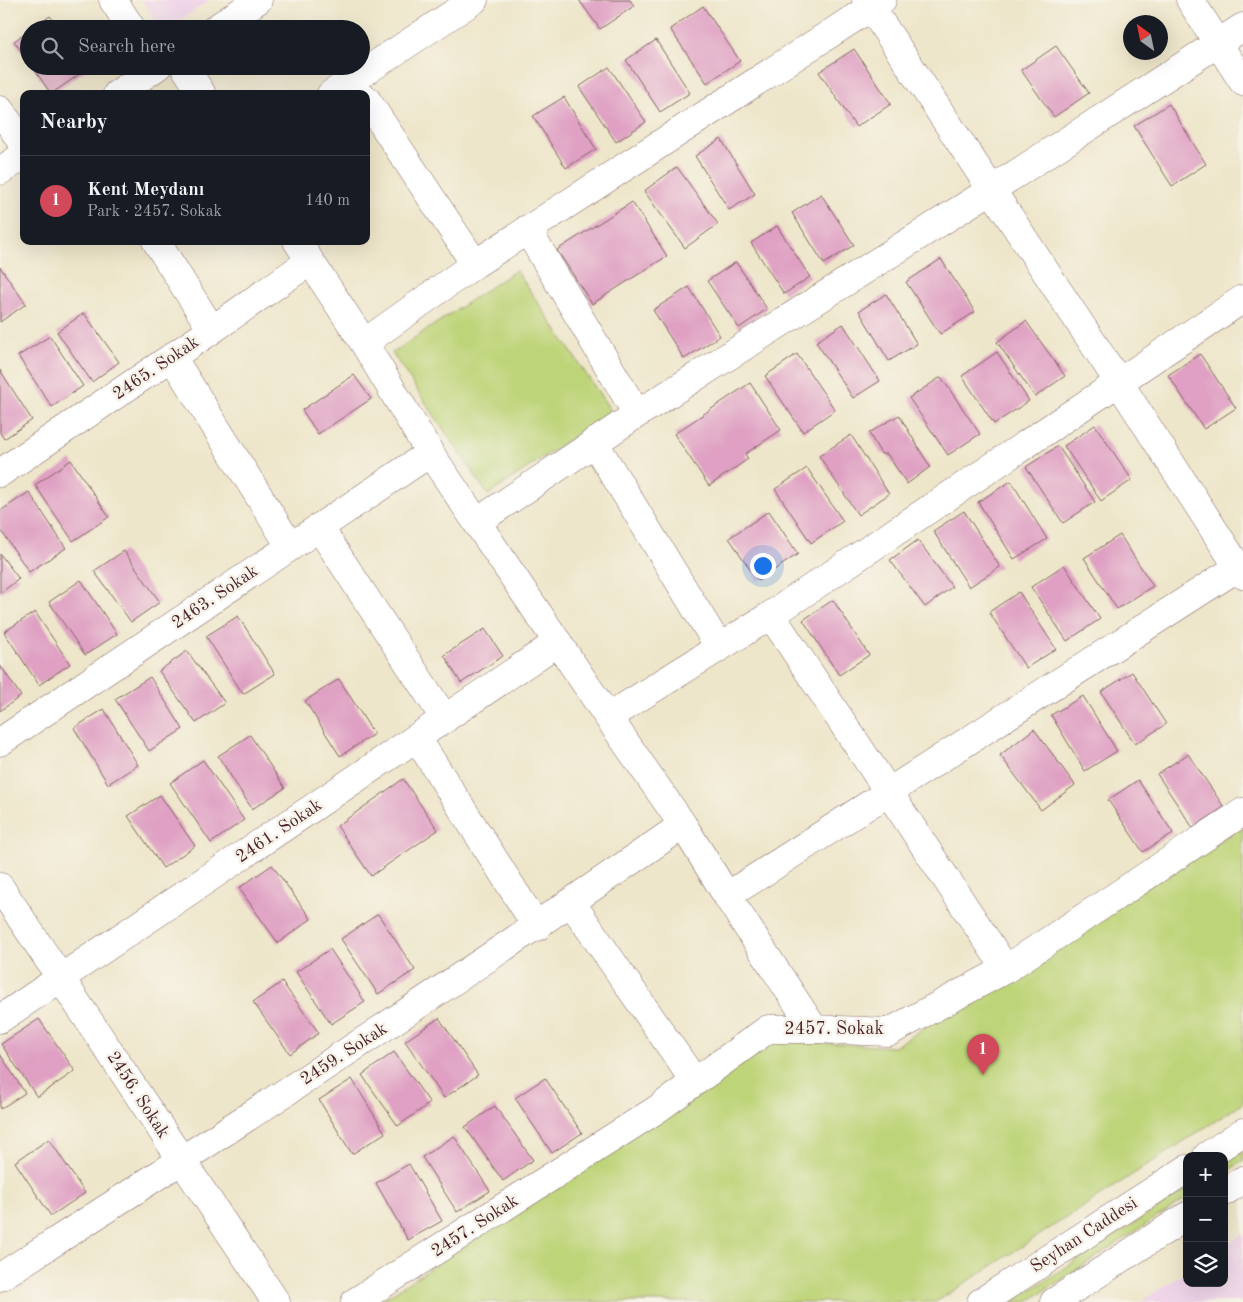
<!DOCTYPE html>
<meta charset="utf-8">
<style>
:root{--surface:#171b24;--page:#242831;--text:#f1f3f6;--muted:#9ea1a6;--line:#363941;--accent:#d1495b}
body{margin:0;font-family:"Old Standard TT",serif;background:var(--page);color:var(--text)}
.controls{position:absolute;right:15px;bottom:15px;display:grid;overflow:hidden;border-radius:10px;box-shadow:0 5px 20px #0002}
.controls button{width:45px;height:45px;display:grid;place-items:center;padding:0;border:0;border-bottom:1px solid var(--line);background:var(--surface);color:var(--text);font:25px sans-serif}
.compass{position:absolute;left:1123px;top:15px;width:45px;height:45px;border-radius:50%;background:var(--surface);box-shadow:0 5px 20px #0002;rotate:327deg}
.you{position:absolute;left:762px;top:565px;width:18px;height:18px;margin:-12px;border:4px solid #fff;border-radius:50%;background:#1a73e8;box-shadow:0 0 0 8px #1a73e833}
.badge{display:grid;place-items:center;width:32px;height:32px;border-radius:50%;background:var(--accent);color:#fff;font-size:16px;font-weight:700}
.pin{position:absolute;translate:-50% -41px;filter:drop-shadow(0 1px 2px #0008)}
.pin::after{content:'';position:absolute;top:26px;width:18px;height:15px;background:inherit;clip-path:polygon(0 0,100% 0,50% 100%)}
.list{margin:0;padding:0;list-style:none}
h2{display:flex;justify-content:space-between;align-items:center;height:65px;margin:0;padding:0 20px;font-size:21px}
h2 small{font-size:16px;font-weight:400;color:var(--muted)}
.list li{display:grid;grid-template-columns:32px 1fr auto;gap:15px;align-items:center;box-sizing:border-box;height:90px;padding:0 20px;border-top:1px solid var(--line)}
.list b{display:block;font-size:19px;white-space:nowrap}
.list p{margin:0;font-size:16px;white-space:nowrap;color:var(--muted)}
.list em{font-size:16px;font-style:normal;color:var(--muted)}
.icon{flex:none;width:28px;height:28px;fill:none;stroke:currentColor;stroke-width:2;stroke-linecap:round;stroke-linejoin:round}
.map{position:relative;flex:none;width:1243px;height:1302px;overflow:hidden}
.search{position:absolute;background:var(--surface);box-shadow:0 5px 20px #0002;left:20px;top:20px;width:350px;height:55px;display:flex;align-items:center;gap:12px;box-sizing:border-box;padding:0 18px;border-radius:28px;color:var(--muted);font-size:19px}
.panel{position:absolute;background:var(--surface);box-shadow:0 5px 20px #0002;left:20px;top:90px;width:350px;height:155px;border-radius:10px}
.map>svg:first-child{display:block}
.built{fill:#eed0e8}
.green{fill:#bed478;stroke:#847a52}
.building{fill:#dfa0c3}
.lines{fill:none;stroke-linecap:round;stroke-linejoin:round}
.minor-casing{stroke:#836563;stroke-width:29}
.minor{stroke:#fff;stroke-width:28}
.labels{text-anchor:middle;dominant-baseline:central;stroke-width:5;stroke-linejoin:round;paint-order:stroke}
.street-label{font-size:18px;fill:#4a1f2b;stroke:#f7f3e8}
</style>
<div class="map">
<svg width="1243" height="1302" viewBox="0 0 1243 1302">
<rect width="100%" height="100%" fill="#f7f3e8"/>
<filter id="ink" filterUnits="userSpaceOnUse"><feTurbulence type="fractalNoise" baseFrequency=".02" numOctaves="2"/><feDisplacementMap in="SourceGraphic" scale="10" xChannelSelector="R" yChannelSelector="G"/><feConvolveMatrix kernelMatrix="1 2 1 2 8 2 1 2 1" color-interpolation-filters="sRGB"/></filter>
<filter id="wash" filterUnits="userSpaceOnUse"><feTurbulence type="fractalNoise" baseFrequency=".0096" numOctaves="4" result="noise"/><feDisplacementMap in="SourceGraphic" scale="20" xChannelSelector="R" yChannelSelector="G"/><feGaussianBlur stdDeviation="1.12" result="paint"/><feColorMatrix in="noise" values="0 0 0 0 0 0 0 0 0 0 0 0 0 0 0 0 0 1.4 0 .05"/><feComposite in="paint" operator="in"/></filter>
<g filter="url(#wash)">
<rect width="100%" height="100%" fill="#eee6ca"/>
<path class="built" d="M142,0h69l-45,29h-4z
M1243,1234v68h-103l47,-31v12h37v-36z"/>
<path class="green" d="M516,270l95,141 -123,84 -96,-142z
M1243,826v277l-307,199h-557l397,-262 118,7z
M1243,1152v9l-19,12v-9z
M1187,1189v9l-160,104h-15z"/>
<g id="blocks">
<path class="building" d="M579,0h51l4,6 -34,23z
M703,6l37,55 -33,22 -37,-54z
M50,16l9,13h-27z
M29,31v31l-15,-21z
M656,40l34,53 -30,19 -34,-52z
M1056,46l33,47 -35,24 -33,-47z
M854,49l37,55 -35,23 -37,-55z
M32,66h53l2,3 -36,25z
M609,67l37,55 -30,20 -37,-55z
M564,97l32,52 -30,19 -33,-52z
M1169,104l37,60 -34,22 -38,-60z
M721,139l34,55 -26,16 -34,-54z
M677,167l41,57 -33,24 -41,-57z
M821,194l33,51 -30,19 -32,-51z
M632,202l35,54 -75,48 -35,-54z
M777,226l33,51 -26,17 -33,-51z
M941,259l34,53 -35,22 -34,-52z
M736,262l31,47 -28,19 -32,-47z
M0,267l26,37 -26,18z
M689,287l31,49 -36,23 -31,-49z
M886,294l31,50 -28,17 -30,-50z
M84,313l35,49 -27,20 -35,-50z
M1026,321l39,55 -30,21 -38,-55z
M843,324l37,57 -27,17 -37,-56z
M50,336l33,50 -31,21 -34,-51z
M997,352l32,49 -35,23 -32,-48z
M797,354l38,56 -32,22 -38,-56z
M1200,354l36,54 -32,21 -36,-54z
M0,370l32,50 -28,19 -4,-6z
M354,375l17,24 -53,35 -16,-24z
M941,377l39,57 -32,21 -39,-57z
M750,383l31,47 -36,24 3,5 -39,27 -35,-52z
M899,415l31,52 -23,17 -20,-30h-6l-12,-21z
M1095,425l37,55 -31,21 -37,-55z
M851,435l38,59 -31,21 -39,-59z
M1058,446l37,56 -32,21 -37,-56z
M71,460l38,57 -36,24 -38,-56z
M807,468l36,53 -32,22 -36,-54z
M1011,481l36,58 -33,20 -36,-57z
M29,492l37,56 -37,24 -29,-43v-18z
M769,511l29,43 -40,27 -29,-43z
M964,511l36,56 -31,20 -36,-56z
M1120,535l33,51 -36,23 -33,-51z
M918,540l34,47 -27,20 -35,-47z
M124,551l36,51 -29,20 -37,-51z
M0,554l19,25 -19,14z
M1064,565l36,54 -33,22 -36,-54z
M81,580l36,54 -32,21 -36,-53z
M1019,592l37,57 -30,19 -37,-56z
M833,600l36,55 -30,20 -36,-55z
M35,612l35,52 -31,21 -35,-53z
M238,616l37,58 -32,20 -37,-58z
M485,629l18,27 -42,27 -17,-28z
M187,651l38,52 -29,20 -37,-52z
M0,665l21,31 -21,15z
M1132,672l34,52 -31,20 -34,-52z
M150,677l33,52 -34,22 -34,-52z
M339,679l35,55 -34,22 -35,-55z
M1083,696l34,55 -32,20 -34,-56z
M104,709l34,56 -30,19 -34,-56z
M1034,729l41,56 -34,25 -41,-55z
M250,735l35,53 -33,21 -34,-53z
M1188,754l36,53 -31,21 -36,-54z
M203,760l41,60 -33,23 -41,-60z
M403,779l35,51 -67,46 -34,-50z
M1138,780l35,53 -30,19 -35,-52z
M160,795l35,51 -32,22 -35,-52z
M272,865l39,54 -33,24 -39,-55z
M378,914l37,56 -37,24 -37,-55z
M330,949l35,53 -34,22 -35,-52z
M282,982l37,51 -29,21 -37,-52z
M439,1018l39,57 -34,23 -39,-57z
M39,1019l36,52 -38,26 -36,-53z
M394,1052l36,51 -32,23 -36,-51z
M0,1054l25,39 -25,16z
M545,1078l37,55 -30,20 -37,-55z
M352,1079l33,54 -33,21 -33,-54z
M495,1106l38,54 -30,21 -38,-54z
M454,1136l36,55 -33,21 -35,-55z
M49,1139l36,54 -34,23 -36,-54z
M409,1164l33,57 -34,19 -32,-57z"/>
</g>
</g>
<g filter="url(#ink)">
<use href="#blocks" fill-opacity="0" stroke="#836563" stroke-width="1"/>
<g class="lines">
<g class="minor-casing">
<path id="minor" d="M113,0l19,29
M866,0l252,381 125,194
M1190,0l53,82
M215,29l43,-29
M184,66l18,28
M117,94l41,-28
M331,94l143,-94
M366,99l109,165
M0,110l24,35
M0,171l24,-16
M527,229l110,185
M156,241l56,89
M297,241l67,102 66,110 178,264 75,108 44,71 87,133
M364,343l111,-79 407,-264
M172,357l118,189
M594,442l125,205
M0,473l212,-143 98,-69
M477,522l160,-108 354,-224 252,-163
M319,527l126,192
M771,615l235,354
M608,717l163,-102 472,-316
M417,738l120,189
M0,742l430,-289
M0,887l276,415
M727,896l516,-332
M571,902l124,180
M0,1019l558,-377
M1207,1156l36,-24
M1224,1192l19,-12
M0,1277c230,-147 459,-297 683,-452
M355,1302l301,-192 112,-81h46l75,3 117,-63 237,-157
M981,1302l206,-133
M1054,1302l133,-86"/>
</g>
<use href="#minor" class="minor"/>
</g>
</g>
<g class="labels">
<g class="street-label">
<text transform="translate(156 368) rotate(-34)">2465. Sokak</text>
<text transform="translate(215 597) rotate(-34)">2463. Sokak</text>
<text transform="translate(279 831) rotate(-34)">2461. Sokak</text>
<text x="834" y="1029">2457. Sokak</text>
<text transform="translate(344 1054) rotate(-33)">2459. Sokak</text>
<text transform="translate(138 1095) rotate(57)">2456. Sokak</text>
<text transform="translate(475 1226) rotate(-33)">2457. Sokak</text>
<text transform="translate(1084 1235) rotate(-33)">Seyhan Caddesi</text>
</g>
</g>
</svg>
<div class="controls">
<button>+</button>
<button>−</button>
<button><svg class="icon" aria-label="layers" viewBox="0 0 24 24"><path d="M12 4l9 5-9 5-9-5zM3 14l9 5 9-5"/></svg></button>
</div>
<svg class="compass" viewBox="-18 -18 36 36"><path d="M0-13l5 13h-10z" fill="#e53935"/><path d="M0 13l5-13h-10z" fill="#9ea1a6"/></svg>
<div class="you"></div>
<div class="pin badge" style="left:983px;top:1075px">1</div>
<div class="search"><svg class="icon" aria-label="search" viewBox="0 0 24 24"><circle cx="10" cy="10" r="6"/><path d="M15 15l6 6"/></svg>Search here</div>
<section class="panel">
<h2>Nearby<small></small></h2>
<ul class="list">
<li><span class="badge">1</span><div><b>Kent Meydanı</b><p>Park · 2457. Sokak</p></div><em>140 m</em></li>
</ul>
</section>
</div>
